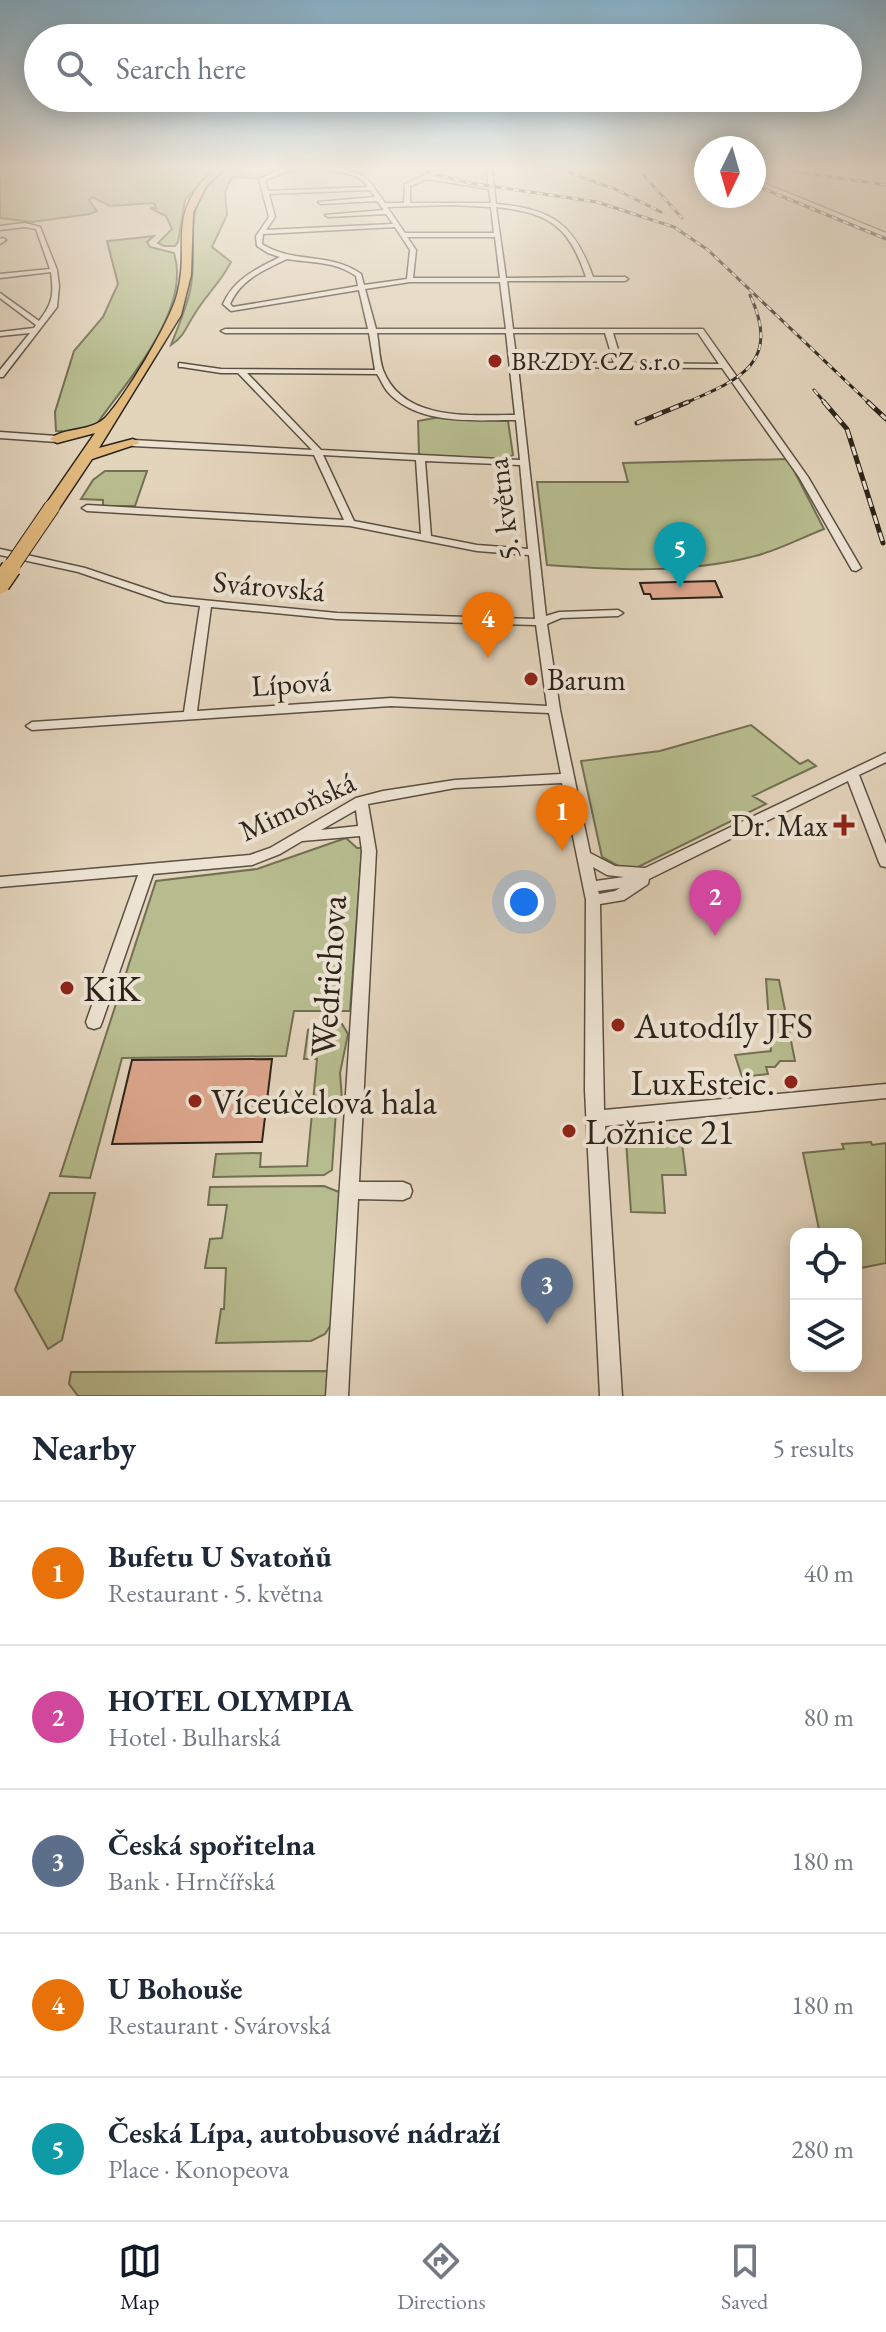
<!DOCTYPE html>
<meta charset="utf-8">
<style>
:root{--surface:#fff;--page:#f6f6f7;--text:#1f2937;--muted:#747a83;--line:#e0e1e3;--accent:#111827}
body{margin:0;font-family:"EB Garamond",serif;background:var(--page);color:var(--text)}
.controls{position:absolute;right:24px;bottom:24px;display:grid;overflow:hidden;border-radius:16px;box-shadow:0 4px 20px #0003}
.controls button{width:72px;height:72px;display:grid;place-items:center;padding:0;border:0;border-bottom:2px solid var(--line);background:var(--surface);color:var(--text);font:40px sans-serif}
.compass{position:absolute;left:694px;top:136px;width:72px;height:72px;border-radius:50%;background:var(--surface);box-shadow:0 4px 20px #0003;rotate:185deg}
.you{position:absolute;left:524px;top:902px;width:28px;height:28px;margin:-20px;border:6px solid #fff;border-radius:50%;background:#1a73e8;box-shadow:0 0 0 12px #1a73e833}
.badge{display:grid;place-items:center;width:52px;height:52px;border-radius:50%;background:var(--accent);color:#fff;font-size:26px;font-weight:700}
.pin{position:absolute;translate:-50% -66px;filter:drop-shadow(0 2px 4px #0008)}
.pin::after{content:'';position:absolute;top:42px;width:28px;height:24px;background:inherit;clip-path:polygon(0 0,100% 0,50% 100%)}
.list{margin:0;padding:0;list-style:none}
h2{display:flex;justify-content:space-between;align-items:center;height:104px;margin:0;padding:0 32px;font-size:34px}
h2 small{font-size:26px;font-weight:400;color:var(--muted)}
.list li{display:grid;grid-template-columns:52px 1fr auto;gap:24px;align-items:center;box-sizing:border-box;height:144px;padding:0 32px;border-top:2px solid var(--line)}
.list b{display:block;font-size:30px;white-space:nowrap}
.list p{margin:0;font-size:26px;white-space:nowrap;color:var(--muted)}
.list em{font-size:26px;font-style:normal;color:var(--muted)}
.icon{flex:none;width:44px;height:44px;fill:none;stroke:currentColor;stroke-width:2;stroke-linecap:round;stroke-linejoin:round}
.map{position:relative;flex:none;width:886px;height:1396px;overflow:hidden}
.search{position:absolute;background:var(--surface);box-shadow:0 4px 20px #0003;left:24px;right:24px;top:24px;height:88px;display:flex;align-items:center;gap:20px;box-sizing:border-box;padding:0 28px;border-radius:44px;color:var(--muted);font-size:30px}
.sheet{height:824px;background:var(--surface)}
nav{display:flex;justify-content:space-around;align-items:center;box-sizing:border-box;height:112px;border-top:2px solid var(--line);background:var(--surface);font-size:22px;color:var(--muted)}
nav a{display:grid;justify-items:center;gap:4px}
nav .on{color:var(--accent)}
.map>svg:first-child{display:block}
.green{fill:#b7bc8e;stroke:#727054;stroke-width:2}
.building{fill:#dca68c;stroke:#2c241b;stroke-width:2}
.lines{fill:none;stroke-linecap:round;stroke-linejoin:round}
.street-casing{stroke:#5a5043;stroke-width:3}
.primary-casing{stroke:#2c241b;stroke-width:3}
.street{fill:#ede3d3;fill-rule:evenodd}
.primary{fill:#e2ba7e;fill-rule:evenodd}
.rail-far1-casing{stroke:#2c241b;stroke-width:3}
.rail-casing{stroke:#2c241b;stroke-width:5}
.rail-far1{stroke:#ede3d3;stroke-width:2;stroke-dasharray:6;stroke-linecap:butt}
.rail{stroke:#ede3d3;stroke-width:3;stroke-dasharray:9;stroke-linecap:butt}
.primary-bridge-far1-casing{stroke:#2c241b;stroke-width:17;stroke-linecap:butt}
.primary-bridge-casing{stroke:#2c241b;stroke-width:22;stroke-linecap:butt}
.primary-bridge-far1{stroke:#e2ba7e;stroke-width:15}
.primary-bridge{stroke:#e2ba7e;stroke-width:19}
.poi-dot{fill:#8f2418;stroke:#ede3d3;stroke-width:3}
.labels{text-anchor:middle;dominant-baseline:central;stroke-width:8;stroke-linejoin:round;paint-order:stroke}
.far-poi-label{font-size:26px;fill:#2c241b;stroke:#ede3d3;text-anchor:start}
.street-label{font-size:30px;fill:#2c241b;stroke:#ede3d3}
.poi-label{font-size:30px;fill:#2c241b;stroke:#ede3d3;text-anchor:start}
.near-street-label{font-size:36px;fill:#2c241b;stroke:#ede3d3}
.near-poi-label{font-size:36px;fill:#2c241b;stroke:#ede3d3;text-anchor:start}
</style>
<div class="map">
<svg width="886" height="1396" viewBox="0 0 886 1396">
<rect width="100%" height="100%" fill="#e3d4bc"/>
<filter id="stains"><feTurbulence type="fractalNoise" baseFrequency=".0025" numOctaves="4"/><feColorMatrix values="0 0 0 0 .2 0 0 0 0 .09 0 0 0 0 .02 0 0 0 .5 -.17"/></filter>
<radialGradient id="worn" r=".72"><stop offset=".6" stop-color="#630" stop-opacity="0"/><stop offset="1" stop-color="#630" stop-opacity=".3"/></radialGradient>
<path class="green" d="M0,170h213l-8,3 3,1 -23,26 -7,42 -3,4h-11l-6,-3 14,-14 -6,-13 -16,-8h6l-2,-5 -44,3 -18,-9 -3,3 8,11 -7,3 -58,8 -32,-4z
M225,170h64l-30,8 -27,-1 -7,15 2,23 -15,32 19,15c-10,20 -26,34 -37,53 -8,12 -10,22 -23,30 7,-18 15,-36 19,-54 11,-50 -14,-83 35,-121z
M154,236l-7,6 3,5 24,6c18,57 -47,128 -78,172l-8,7 -32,-1 -1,-19 19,-61 29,-34 15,-33 -11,-43z
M440,417l68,4 5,34 -11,4 -83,-4 -1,-34z
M788,459l36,70c-23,9 -45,21 -69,27 -68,18 -139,14 -208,9l-10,-83h91l-5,-19z
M105,471h42l-12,35h-32v-6l-22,-1 12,-19z
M751,725l49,39 8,-4 8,6 -63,30 13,8 -128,63 -16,1 -20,-11 -21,-96 79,-10z
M346,838l11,10h5l-12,163h-56l-8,45 -164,2 -32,120 -30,-2 96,-295 101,-12z
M766,979l13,1 16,81h-15l-5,6h-9l2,7 -19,2 5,13h-8l-11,-34 36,-4z
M322,1023l20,1 6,10 -8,39 2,26 -6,12 -4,59 -8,5 -111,2 3,-23 45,-1 -1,14 47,-1 10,-107h-13l4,-29z
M680,1128l6,47h-24l3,38 -34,-1 -5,-71 12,-9z
M871,1142l1,3 14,-2v120l-30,6v-35h-36l-17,-81 41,-4 -2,-5z
M324,1186l15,6 2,11 -9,120 -7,11 -14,7 -95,2 5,-34h3l2,-41h-21l5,-29 12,-1 5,-33h-19l2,-18z
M50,1193h45l-33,147 -14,9 -33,-59z
M330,1371l-4,25h-248l-9,-12 2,-12z"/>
<path class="building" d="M715,581l7,16 -70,2 -2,-5h-6l-4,-11z
M272,1059l-10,83 -150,2 20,-84z"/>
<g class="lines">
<g class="street-casing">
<path id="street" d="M281,170h20l-15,2 -21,8 3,11 100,-4c-9,-15 -30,-15 -46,-17 40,0 41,1 63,33h19l1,-19 21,-9 62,11 -1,-16h5l4,34c56,5 78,19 97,73h32l3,2 -3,2h-118l6,48h190l105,148 53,91 -5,3 -4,-1 -53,-93 -77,-109 -204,-1 28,249 13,-4 59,-2 5,3 -5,3 -57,2 -14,6 13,86 30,143 25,13 30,2 241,-115v9l-27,13 27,69v23l-5,-1 -2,-4 -31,-81 -199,98 -1,5 -24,16 -24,4 4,206 282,-26v14l-281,28 17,270h-22l-15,-306 1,-190 -24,-117 -107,5 -87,16 8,47 -17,331h44l7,3 2,6 -2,6 -7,3 -45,-1 -10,197h-22l36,-545 -2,-15 -58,5 -22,13 -28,11 -99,9 -51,148 -2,5 -6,2 -6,-2 -2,-5 52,-147 -138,12v-10l250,-22 20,-7 86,-50 27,-7 72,-11 106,-6 -12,-61 -158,-7 -359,24 -6,-4 6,-4 152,-10 16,-106 -34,-4 -88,-30 -78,-17v-6l85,19 86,29 166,16 198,6 -6,-64 -52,-4 -127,-25 -263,-15 -5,-3 5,-3 257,15 -30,-65 -181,-9 -4,-3 4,-3 179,10 -74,-77h-17l-39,-6h-3v-4l42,6 154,1 -6,-37h-144l-4,-2 4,-2h143l-9,-39 -128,21 -8,-7c11,-25 33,-35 57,-47l-12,-4 -11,-7 -1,-10 13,-19 -10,-38zM427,179l62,10 2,14h-81v-17zM370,190l5,7 -57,5 3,2 56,-3 7,9 -59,5 3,2 58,-3 7,10 -127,6 9,-13 -6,-23zM450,205l41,2 3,26h-89l-18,-26zM496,207c54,6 73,19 90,70l-80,1zM395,227l15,23 -3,29 -43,6 -3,-11c-30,-22 -68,-10 -99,-30l1,-10zM407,237h88l5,41h-87l3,-28zM287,259c25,4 48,2 69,17l2,10 -125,21 -3,-3c11,-25 34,-34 57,-45zM410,282h90l6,47h-130l-11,-40zM377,333h129l9,82c-44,0 -112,7 -132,-45 -4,-12 -4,-25 -6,-37zM513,333h92l9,30h-97zM613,333h85l21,31 -97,-1zM247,373l130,1c4,6 6,12 10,17 30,35 88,29 129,29l4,40 -199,-10zM323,455l93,5 5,74 -67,-13zM425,461l95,4 8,84 -51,-4 -46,-9zM211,607l126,12 199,6 11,81 -156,-8 -194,13zM356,810l2,16 -37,4zM593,867l14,8 17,2 -28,4zM620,888l-5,3 -16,3 -1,-3z
M754,179l132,54v4l-132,-54z
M25,223l15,4 17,43 2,16 -2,21 -54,70h-3v-7l30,-37 -30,3v-4l34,-4 2,-3 -36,-27v-5l39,28c14,-18 15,-27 12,-49l-51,6v-4l50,-5 -14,-40 -11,-2 -25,3v-4z
M3,238l3,2 -6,4v-5z
M0,432l57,4 4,3 -4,3 -57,-4z"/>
</g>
<g class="primary-casing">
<path id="primary" d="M214,170h9l-17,16 -13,27 -2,62 -10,40 -82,133 34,-9 7,4 -48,16 -34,51h-12l-2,-3 51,-74 -38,10 -7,-4c14,-12 42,-7 56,-22 20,-22 63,-93 71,-122 14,-53 -12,-81 37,-125z"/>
</g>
<use href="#street" class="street"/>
<use href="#primary" class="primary"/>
<g class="rail-far1-casing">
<path id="rail-far1" d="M419,170l50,13 128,19 77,25 34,23 162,154
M562,170l53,19 46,23
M639,170l43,48
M785,170l101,15
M754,185l132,54
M814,390l12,14
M683,404c56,-24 99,-40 67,-109"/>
</g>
<g class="rail-casing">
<path id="rail" d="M824,402l23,27 36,114
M868,402l18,17
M637,423l51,-21"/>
</g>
<use href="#rail-far1" class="rail-far1"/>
<use href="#rail" class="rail"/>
<g class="primary-bridge-far1-casing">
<path id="primary-bridge-far1" d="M9,570l43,-63"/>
</g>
<g class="primary-bridge-casing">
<path id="primary-bridge" d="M0,584l11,-16"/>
</g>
<use href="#primary-bridge-far1" class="primary-bridge-far1"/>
<use href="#primary-bridge" class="primary-bridge"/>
</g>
<linearGradient id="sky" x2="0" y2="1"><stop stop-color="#87b6d1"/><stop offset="0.46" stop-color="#f2ece1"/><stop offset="1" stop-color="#f2ece1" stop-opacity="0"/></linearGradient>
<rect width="886" height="366" fill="url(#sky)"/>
<g class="poi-dot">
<circle cx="495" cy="361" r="8"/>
<circle cx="531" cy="679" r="8"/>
<path d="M840 813h8v8h8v8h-8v8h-8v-8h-8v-8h8z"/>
<circle cx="67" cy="988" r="8"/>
<circle cx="618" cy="1025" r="8"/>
<circle cx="791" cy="1082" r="8"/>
<circle cx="195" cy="1101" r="8"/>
<circle cx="569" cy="1131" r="8"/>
</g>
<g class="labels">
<g class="far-poi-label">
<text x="511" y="361">BRZDY CZ s.r.o</text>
</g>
<g class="street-label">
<text transform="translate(503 509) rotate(-97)">5. května</text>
<text transform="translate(269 586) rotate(5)">Svárovská</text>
<text transform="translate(291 683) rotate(-4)">Lípová</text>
<text transform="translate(297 806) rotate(-25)">Mimoňská</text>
</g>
<g class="poi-label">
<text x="547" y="679">Barum</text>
<text x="828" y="825" text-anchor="end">Dr. Max</text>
</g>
<g class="near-street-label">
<text transform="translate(328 976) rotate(-86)">Wedrichova</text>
</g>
<g class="near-poi-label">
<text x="83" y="988">KiK</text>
<text x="634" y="1025">Autodíly JFS</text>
<text x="775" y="1082" text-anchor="end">LuxEsteic.</text>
<text x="211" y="1101">Víceúčelová hala</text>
<text x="585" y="1131">Ložnice 21</text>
</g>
</g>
<rect width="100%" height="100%" filter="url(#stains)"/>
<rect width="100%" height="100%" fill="url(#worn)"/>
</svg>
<div class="controls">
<button><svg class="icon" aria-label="locate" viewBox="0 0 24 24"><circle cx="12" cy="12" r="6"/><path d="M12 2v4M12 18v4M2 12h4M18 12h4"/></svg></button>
<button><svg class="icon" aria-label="layers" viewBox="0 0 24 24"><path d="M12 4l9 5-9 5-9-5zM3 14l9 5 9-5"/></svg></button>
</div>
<svg class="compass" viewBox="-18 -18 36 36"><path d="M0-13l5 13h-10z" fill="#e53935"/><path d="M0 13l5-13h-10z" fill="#747a83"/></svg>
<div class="you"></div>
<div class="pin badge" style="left:562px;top:851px;background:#e8710a">1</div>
<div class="pin badge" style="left:715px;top:936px;background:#d1479c">2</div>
<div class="pin badge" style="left:547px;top:1324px;background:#5c6f8a">3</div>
<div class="pin badge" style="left:488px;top:658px;background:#e8710a">4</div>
<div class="pin badge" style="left:680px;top:588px;background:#0f9aa8">5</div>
<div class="search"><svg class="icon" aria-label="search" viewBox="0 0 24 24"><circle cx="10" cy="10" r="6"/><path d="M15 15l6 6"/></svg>Search here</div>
</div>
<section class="sheet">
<h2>Nearby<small>5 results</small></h2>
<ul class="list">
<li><span class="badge" style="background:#e8710a">1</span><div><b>Bufetu U Svatoňů</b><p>Restaurant · 5. května</p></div><em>40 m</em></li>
<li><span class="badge" style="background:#d1479c">2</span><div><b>HOTEL OLYMPIA</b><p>Hotel · Bulharská</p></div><em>80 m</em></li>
<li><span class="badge" style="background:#5c6f8a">3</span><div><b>Česká spořitelna</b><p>Bank · Hrnčířská</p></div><em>180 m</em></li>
<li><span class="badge" style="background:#e8710a">4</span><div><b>U Bohouše</b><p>Restaurant · Svárovská</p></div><em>180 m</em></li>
<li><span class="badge" style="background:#0f9aa8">5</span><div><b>Česká Lípa, autobusové nádraží</b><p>Place · Konopeova</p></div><em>280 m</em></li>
</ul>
</section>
<nav>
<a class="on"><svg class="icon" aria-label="map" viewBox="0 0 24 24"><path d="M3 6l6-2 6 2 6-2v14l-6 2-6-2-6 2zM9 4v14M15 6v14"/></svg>Map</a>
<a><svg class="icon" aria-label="directions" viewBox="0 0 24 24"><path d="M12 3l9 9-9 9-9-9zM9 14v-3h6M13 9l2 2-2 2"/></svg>Directions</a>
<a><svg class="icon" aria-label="saved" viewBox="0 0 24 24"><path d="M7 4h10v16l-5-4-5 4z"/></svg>Saved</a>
</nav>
